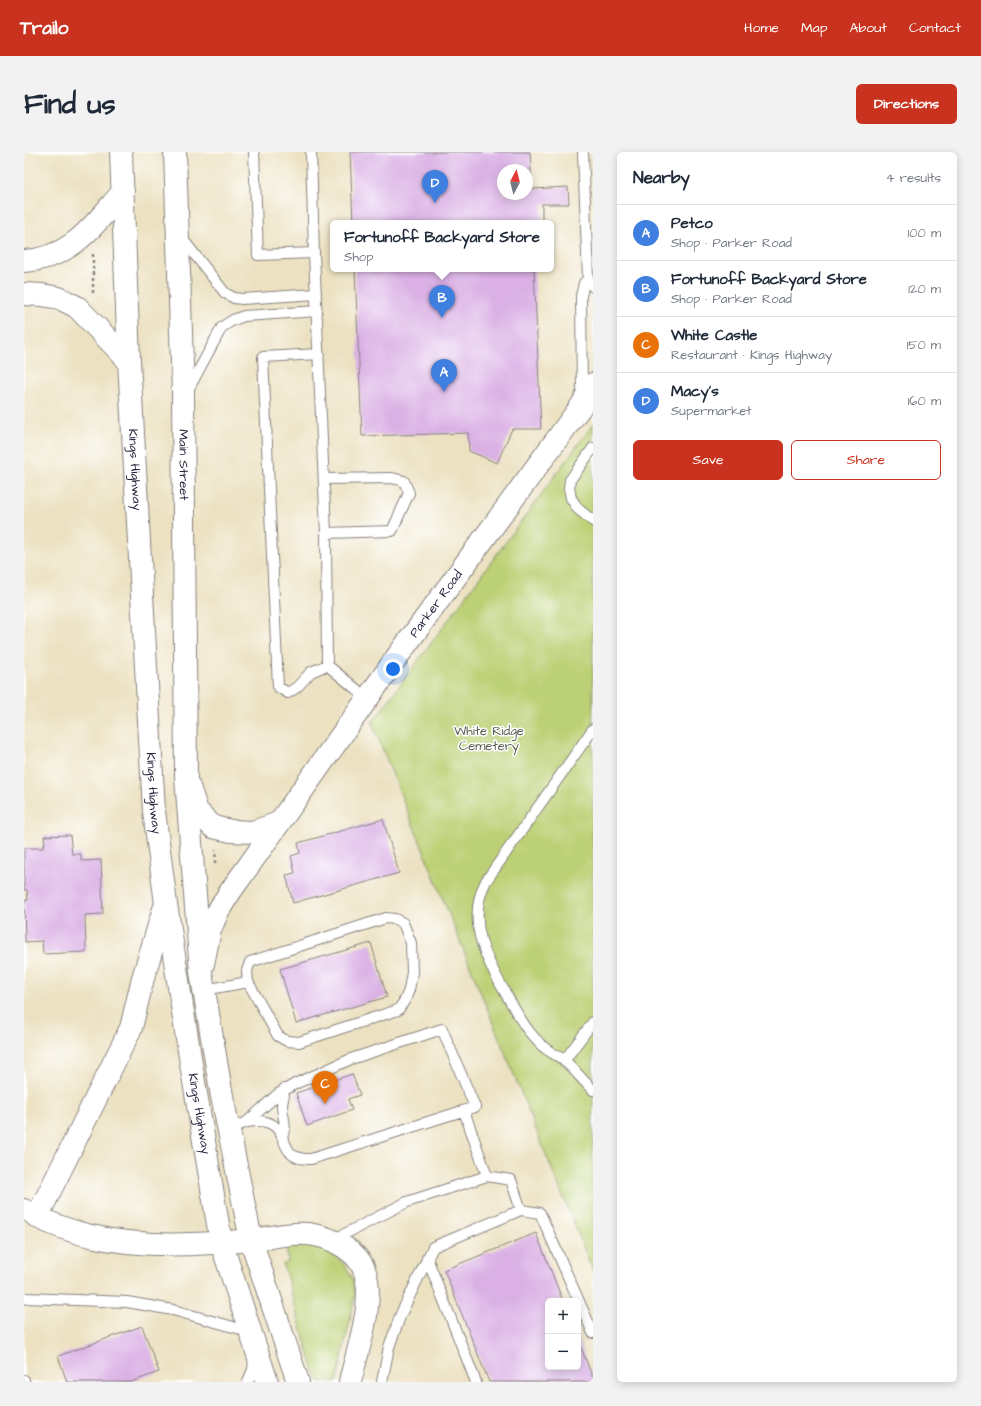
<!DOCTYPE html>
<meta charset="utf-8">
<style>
:root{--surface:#fff;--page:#f2f2f3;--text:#1f2937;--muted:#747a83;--line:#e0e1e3;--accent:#c8321e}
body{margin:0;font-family:"Architects Daughter",sans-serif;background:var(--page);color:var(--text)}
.controls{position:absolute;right:12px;bottom:12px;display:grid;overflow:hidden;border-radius:6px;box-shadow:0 2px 10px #0003}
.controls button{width:36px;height:36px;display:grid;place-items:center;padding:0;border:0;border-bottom:1px solid var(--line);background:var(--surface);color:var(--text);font:20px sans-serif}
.compass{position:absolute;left:473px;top:12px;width:36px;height:36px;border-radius:50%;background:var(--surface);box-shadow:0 2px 10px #0003;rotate:7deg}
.you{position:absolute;left:369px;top:517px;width:14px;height:14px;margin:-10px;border:3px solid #fff;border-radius:50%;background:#1a73e8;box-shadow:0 0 0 6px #1a73e833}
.badge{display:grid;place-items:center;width:26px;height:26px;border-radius:50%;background:var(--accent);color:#fff;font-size:13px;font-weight:700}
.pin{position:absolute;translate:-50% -33px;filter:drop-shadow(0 1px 2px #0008)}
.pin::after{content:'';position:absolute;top:21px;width:14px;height:12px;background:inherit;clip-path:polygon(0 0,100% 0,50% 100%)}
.popup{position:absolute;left:306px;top:68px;width:224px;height:52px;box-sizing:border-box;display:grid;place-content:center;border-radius:6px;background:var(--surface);filter:drop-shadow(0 1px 3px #0005);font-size:13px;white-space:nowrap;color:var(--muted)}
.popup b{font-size:15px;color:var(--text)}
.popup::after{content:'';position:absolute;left:50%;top:100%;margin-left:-8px;border:8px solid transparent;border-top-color:var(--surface)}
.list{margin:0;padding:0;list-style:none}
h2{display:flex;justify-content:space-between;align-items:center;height:52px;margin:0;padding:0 16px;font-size:17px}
h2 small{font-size:13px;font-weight:400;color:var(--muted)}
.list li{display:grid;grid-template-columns:26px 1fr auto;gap:12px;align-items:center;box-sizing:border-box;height:56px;padding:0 16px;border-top:1px solid var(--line)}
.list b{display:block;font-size:15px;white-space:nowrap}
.list p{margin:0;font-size:13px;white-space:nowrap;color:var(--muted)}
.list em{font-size:13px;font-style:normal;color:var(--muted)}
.actions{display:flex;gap:8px;padding:12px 16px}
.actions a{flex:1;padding:9px 0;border:1px solid var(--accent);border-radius:6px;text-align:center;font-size:14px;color:var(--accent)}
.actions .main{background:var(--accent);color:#fff}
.map{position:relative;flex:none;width:569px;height:1230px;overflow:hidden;border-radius:6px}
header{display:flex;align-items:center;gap:24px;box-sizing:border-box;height:56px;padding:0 20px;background:var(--accent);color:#fff}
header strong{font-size:19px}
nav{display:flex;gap:22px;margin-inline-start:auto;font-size:14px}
.intro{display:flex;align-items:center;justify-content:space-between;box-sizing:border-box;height:96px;padding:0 24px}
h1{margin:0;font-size:28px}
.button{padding:10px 18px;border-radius:6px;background:var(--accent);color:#fff;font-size:14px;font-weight:700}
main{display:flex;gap:24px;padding:0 24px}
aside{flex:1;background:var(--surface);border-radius:6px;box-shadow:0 2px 10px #0003}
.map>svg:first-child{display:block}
.green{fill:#bcd074;stroke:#6f7958}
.building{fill:#dab0e5;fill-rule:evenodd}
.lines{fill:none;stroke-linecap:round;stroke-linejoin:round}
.service-casing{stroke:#87827e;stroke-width:12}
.minor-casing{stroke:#87827e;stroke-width:22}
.tertiary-casing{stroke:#87827e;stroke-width:24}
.primary-casing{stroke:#87827e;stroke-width:24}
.path{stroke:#87827e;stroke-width:2.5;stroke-dasharray:3 3;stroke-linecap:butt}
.service{stroke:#fff;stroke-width:10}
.minor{stroke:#fff;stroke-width:20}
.tertiary{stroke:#fff;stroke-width:22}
.primary{stroke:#fff;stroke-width:22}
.labels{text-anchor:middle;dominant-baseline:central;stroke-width:3;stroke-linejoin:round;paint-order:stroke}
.street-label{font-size:13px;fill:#22223b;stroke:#fff}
.park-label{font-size:13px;fill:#585f4f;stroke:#fff}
</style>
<header>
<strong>Trailo</strong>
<nav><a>Home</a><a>Map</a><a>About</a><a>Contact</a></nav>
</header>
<div class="intro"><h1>Find us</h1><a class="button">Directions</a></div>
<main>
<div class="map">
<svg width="569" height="1230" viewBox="0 0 569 1230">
<rect width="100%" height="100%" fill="#fff"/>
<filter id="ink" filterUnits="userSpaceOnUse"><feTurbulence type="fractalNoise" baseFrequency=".025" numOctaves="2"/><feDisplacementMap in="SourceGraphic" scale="8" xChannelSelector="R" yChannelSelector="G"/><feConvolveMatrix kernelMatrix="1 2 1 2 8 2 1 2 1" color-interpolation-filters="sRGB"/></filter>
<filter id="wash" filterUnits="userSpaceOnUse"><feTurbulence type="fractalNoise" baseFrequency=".012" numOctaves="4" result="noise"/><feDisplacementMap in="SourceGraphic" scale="16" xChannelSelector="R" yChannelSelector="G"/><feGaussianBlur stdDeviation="0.9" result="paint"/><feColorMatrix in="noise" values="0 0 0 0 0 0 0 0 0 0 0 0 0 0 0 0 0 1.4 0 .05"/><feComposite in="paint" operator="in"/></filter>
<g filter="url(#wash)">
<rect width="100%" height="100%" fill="#ece1c1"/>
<path class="green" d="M569,272v847l-221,-548z
M272,1092l19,2 16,6 14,13 8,14 2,17 -18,86h-17l-7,-13 -30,-105 5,-1 -2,-18z"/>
<g id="blocks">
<path class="building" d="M326,0h180l2,37 36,-2 1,17h-27v19h-189zM479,18h24v24h-24z
M331,117h179l7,160h-29l-15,34 -28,-12 -1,-18 -106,3z
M359,667l16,54 -106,30 -7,-28 9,-2 -4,-17 9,-3 -2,-10z
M46,683l2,19h9v7l20,-1 2,54 -18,1 1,37 -43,2 -1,-13 -17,1 -1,-42h4l-1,-10h-3v-42h19v-3l2,-1 -1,-8z
M347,791l16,54 -91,26 -16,-54z
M328,922l8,21 -12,4 4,11 -45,16 -11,-33z
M512,1081l27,68h-15v66h30v-27l15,38v4h-104l-45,-112z
M118,1174l17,46 -28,10h-64l-9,-26z"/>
</g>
</g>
<g filter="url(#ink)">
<use href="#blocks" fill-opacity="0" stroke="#87827e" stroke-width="1"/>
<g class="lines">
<g class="service-casing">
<path id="service" d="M230,0l4,103 56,-2 -3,-101
M559,0l5,126
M157,85l44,56 9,5 8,1 74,-5
M290,101l12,280 1,132 40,33
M295,202l-56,3 15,330 10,6 9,-6 14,-15 16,-7
M163,240l35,-65 11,-7 11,-4 73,-5
M558,242l-1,-98 3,-13 4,-5 5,9
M569,296l-23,32 -1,8 2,10 7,11 15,12
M300,327l68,-1 12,3 5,12 -17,38 -66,2
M569,577l-107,152c-21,41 1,79 21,115 8,13 15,28 25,39 4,4 8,10 13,13 6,5 14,8 20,13 10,9 18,20 28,29
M180,838l44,-8 -1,-11 3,-9 136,-44 9,1 8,4 8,20 1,29 -3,18 -4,10 -7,10 -99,32 -12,-1 -9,-5 -30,-54
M540,909l29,-39
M204,978l19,-8 31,-28 17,-10 56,-25 91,-30 33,78 -164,52c-35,2 -19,-30 -45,-37 -6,-2 -13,-1 -19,0
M258,983c6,-9 0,-19 0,-29 0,-6 3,-10 2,-17
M497,1058l19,3 53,120
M309,1088l74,-38 80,-26 -23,-65
M403,1106l49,124
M0,1147l2,-1 101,4 46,8 78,22
M0,1228v2
M224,1230l5,-13 1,-10
M358,1230l7,-35 12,-33 32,-67 88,-37 -10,-30 -24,-4"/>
</g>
<g class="minor-casing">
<path id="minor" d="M0,1057l13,8"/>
</g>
<g class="tertiary-casing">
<g id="tertiary">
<path d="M165,635l8,24 16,16 18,4 22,1 26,-9"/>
<path id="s1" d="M179,812l7,-34 8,-19 12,-19 167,-235 185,-252 11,-21"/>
</g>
</g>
<g class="primary-casing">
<g id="primary">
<path id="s2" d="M97,0l8,209 25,450 12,93 27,172 28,166 46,140"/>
<path id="s3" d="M151,0l8,241 3,385 15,194 20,119 30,149 47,142"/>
<path d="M0,109c49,-3 69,-36 99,-69"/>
<path d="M0,142l18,1 17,3 18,9 52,54"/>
<path d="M140,757l-21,69 -12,50 -94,189c17,8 35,15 54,19 51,12 107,9 160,4 21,-2 41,-9 63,-5 19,3 45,17 51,37 10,30 -8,79 -15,110"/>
</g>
</g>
<path class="path" d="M69,102v39
M191,711l1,-13"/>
<use href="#service" class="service"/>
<use href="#minor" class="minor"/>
<use href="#tertiary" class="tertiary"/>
<use href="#primary" class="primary"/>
</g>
</g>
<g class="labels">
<g class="street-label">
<text stroke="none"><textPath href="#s3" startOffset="313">Main Street</textPath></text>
<text stroke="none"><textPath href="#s2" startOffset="318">Kings Highway</textPath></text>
<text stroke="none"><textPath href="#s1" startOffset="432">Parker Road</textPath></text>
<text stroke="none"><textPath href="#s2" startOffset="642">Kings Highway</textPath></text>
<text stroke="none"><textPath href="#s2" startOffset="966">Kings Highway</textPath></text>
</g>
<g class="park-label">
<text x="465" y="579">White Ridge<tspan x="465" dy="15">Cemetery</tspan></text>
</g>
</g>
</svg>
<div class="controls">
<button>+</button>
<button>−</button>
</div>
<svg class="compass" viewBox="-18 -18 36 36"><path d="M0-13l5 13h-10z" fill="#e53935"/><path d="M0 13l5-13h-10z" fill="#747a83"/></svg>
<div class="you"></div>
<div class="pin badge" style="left:420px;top:240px;background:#3f7fe0">A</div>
<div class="pin badge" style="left:418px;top:166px;background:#3f7fe0">B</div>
<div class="popup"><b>Fortunoff Backyard Store</b>Shop</div>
<div class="pin badge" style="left:301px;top:952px;background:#e8710a">C</div>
<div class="pin badge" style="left:411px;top:51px;background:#3f7fe0">D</div>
</div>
<aside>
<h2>Nearby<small>4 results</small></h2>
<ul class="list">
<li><span class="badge" style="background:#3f7fe0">A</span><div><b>Petco</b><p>Shop · Parker Road</p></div><em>100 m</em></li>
<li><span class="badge" style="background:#3f7fe0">B</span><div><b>Fortunoff Backyard Store</b><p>Shop · Parker Road</p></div><em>120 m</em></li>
<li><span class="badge" style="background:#e8710a">C</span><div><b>White Castle</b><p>Restaurant · Kings Highway</p></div><em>150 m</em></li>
<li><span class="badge" style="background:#3f7fe0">D</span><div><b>Macy's</b><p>Supermarket</p></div><em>160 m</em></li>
</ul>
<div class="actions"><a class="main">Save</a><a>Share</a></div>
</aside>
</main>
